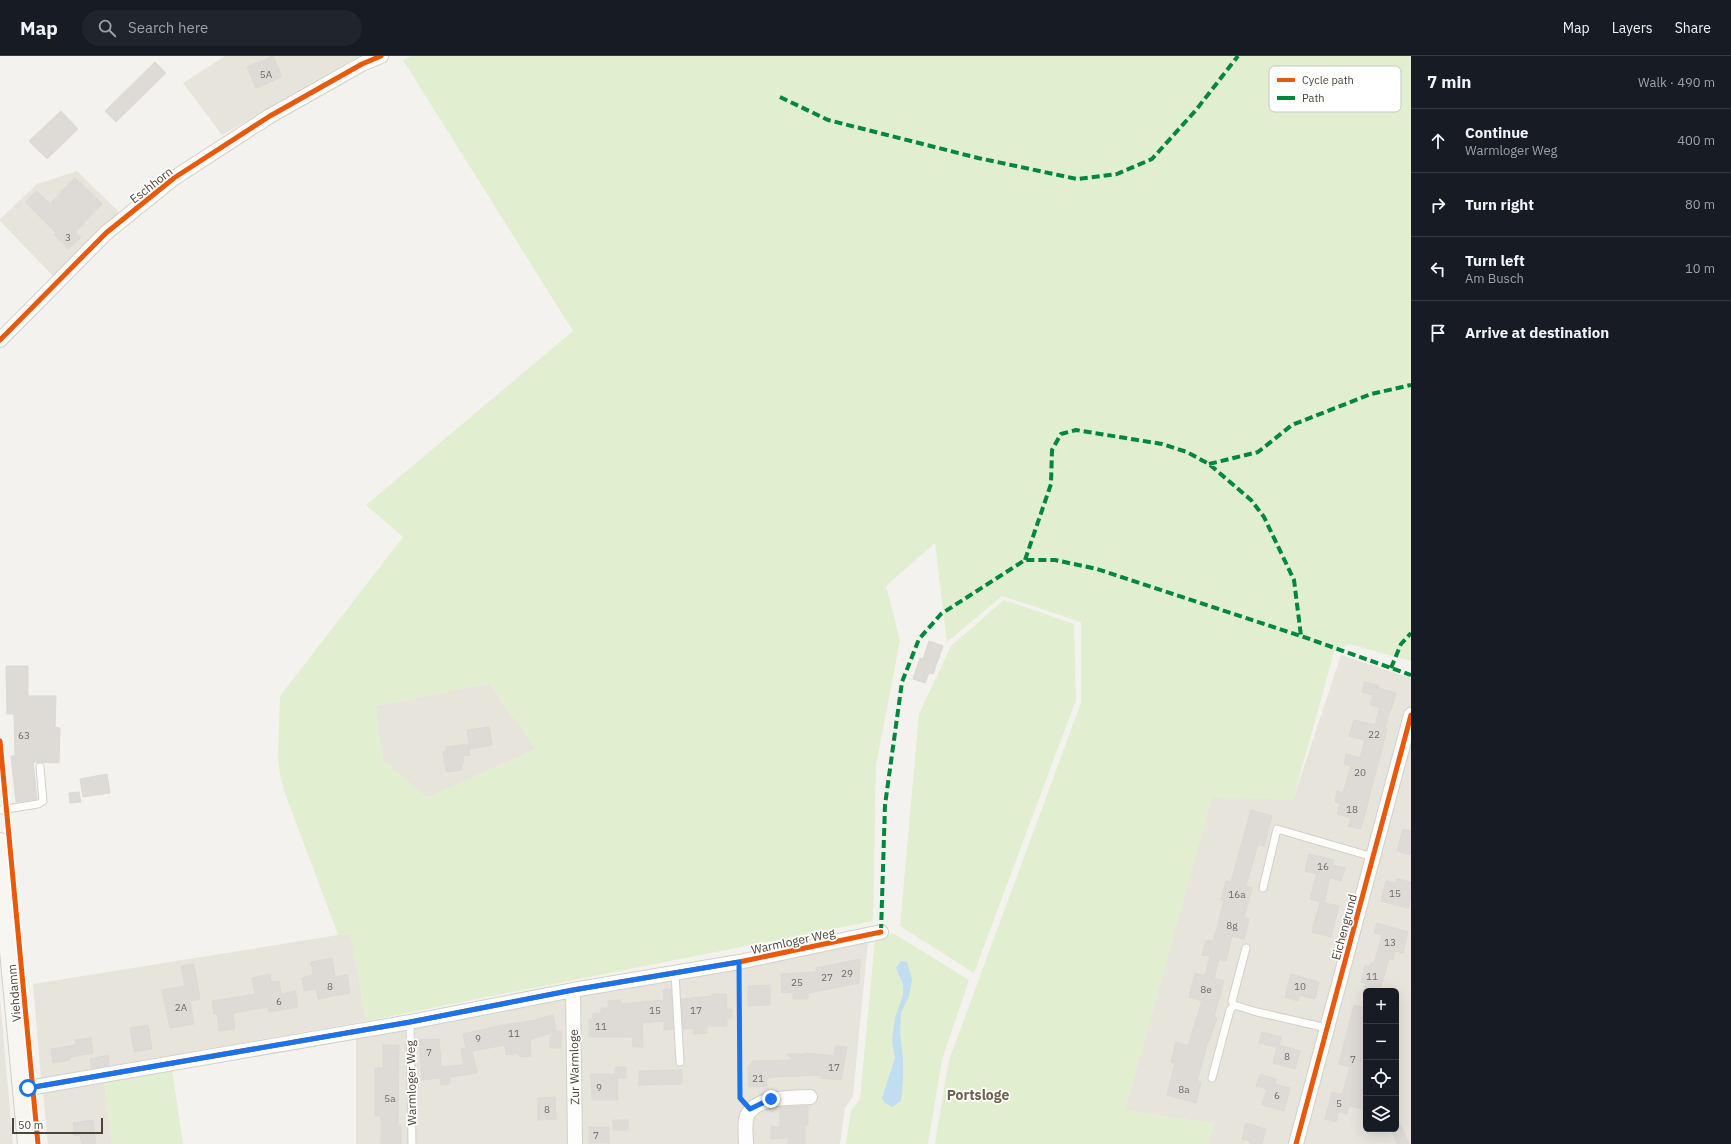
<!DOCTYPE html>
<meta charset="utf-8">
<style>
:root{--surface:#171b24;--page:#20242c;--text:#f1f3f6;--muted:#9ea1a6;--line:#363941}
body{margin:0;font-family:"IBM Plex Sans",sans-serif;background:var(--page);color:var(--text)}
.controls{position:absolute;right:12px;bottom:12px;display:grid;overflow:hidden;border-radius:6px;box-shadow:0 4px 16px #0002}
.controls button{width:36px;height:36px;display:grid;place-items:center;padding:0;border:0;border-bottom:1px solid var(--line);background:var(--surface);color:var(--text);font:20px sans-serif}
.scale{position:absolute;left:12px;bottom:10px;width:91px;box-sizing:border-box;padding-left:4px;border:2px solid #4b4439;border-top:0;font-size:11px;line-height:14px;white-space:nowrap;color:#4b4439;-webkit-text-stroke:3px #fff;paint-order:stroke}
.stop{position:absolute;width:12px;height:12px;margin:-9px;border:3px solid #1a73e8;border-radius:50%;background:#fff}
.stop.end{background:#1a73e8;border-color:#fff;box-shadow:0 1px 4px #0008}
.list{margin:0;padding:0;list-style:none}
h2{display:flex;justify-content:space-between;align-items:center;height:52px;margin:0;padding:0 16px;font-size:17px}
h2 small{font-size:13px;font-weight:400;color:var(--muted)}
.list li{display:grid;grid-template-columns:26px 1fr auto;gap:12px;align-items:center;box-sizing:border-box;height:64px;padding:0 16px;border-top:1px solid var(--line)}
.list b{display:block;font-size:15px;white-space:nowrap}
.list p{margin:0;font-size:13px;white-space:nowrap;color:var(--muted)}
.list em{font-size:13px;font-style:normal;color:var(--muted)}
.icon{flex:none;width:22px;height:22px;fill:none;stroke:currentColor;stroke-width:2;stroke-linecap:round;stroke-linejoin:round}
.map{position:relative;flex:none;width:1411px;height:1088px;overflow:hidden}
header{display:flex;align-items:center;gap:24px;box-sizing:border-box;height:56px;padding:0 20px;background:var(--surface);border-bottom:1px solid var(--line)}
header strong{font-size:19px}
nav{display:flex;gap:22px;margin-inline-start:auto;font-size:14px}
.search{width:280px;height:36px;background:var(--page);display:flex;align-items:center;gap:10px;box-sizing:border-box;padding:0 14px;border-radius:22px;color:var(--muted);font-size:15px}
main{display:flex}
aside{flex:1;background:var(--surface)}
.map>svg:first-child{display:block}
.residential{fill:#e7e4dc;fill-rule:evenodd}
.green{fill:#e1eecf;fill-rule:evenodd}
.water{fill:#c0ddf1}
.building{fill:#dedbd6;stroke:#dcd9d4}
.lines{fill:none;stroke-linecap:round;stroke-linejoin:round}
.lane-casing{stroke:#d2d0cb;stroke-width:9}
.street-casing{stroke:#d2d0cb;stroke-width:16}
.secondary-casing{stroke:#d3cfc5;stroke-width:22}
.path{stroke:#d3d2cc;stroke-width:2;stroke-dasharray:2 2;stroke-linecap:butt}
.lane{stroke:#fdfdfc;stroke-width:7}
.street{stroke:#fdfdfc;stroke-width:14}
.secondary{stroke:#f7f6f1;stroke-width:20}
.quiet{stroke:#00873e;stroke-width:4;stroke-dasharray:8 4;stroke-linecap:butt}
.cycleway-casing{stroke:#fff;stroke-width:8}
.cycleway{stroke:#e8590c;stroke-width:5}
.route{stroke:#1a73e8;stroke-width:5}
.labels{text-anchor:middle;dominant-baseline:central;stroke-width:3.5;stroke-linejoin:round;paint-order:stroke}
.number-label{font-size:10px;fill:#706a61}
.street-label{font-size:12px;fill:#4b4439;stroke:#fff}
.quarter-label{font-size:14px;font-weight:bold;fill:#6e6250;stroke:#fff}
.key{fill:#fff;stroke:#c9c7c4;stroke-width:1}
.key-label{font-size:11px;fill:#4b4439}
</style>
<header>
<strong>Map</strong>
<div class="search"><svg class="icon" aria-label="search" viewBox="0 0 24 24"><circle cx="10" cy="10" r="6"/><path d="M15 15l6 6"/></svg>Search here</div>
<nav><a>Map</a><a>Layers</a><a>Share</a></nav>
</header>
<main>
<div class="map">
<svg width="1411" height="1088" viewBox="0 0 1411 1088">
<rect width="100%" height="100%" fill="#f4f2ee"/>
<path class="residential" d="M225,0h134l-137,79 -39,-52z
M77,115l43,42 -67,63 -53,-55v-2l37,-35z
M1341,599l70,23v466h-203l6,-20 -89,-14 87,-314 81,4zM1366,935h30v138h-30z
M489,627l47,66 -109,49 -45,-38 -6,-54z
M338,879h13l15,86 -325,57 -8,-94z
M868,885l-15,155 -8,12 -5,36h-484v-106z
M0,943l13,145h-13z
M104,1025l8,63h-64l-5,-53z"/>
<path class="green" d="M412,0h999v605l-62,-17 -15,8 -41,148 -81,-3 -87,313 89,14 -6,20h-273l14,-84 132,-357v-81l-79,-26 -55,46 -12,-99 -49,43 14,54 -24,126 -3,155 -507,100 -15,-86h-13l-54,-145 -4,-16 -2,-15 2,-63 123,-159 -37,-32 207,-174 -170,-271zM489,627l47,66 -109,49 -45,-38 -6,-54z
M1004,544l70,24 2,76 -102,273 -74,-47 19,-212 32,-68z
M893,877l76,47 -27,80 -14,84h-82l5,-33 9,-12 15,-160z
M172,1013l11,75h-71l-8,-63z"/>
<path class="water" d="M901,905l6,1 5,18 -3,16 -8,17 -1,20 3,26v22l-2,20 -9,6 -7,-4 -3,-5 13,-40 -3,-17 3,-23 8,-23v-11l-7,-16z"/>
<path class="building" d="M273,0l9,21 -26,11 -9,-21z
M155,6l11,11 -50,49 -11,-11z
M61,55l17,18 -31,30 -18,-18z
M75,122l27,26 -27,28 6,5 -13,12 -14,-14 2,-2 -31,-31 12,-11 13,13z
M929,585l14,5 -10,28 -4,-1 -4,10 -12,-4 7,-21 3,1z
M6,610h22v30h28l-1,31 5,1 -1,35 -26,-1 4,37 -21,3 -5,-46h4l-1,-42h-7z
M1365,626l14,4 -1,2 18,5 -5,17h-1l-5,18 2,1 -26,100 -13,-3 3,-8 -14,-4 3,-11 -5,-1 2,-11 6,2 8,-27 -7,-2 2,-10 14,4 5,-18 -16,-4 5,-16 21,5 5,-18 -10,-2 3,-10 -11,-3z
M489,671l3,18 -22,4 -3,-19z
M468,688l2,11 -7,1 1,7h-3l1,7 -16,2 -3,-20 3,-1v-4z
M107,718l3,19 -27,4 -3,-18z
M79,736l2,10 -11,1 -1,-10z
M1251,754l21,6 -8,30 -6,-2 -12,42 6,2 -8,30 5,1 -5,20 -12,-3 -6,25 -7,-2 -5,19 10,3 -10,36 3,1 -8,23h-1l-11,40 4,1 -5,21 -29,-8 8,-32 -4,-1 5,-20 12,4 14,-45 -13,-4 6,-24 10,3 5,-20 -8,-1 4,-15 7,2 11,-41 -3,-1 5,-19 5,1z
M1403,773l8,2v24l-14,-4z
M1309,798l25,6 -2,5 13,3 -4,13 -11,-3 -6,25 15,3 -8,31 -19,-5 8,-30 -10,-3 7,-25 -12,-3z
M1397,823l14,3v15l-3,11 -27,-7 5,-20 10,2z
M1377,867l31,9 -5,21 -8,-2 -2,9 -4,-1 -8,28 -4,-1 -1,5h-12l2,-8 -5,-1 4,-16 5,1 1,-4 3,1 8,-29 -8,-2z
M332,902l3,19 12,-2 3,18 -32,6 -2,-10 -12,2 -2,-13 11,-3 -2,-13z
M860,903l-1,24 -51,10v6h-15v-7l-11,1 -1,-19 35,-2v-4z
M194,908l6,35 -10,2 4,23 -24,4 -8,-38 23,-4 -4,-20z
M270,918l1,8 8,-1 2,13 14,-3 3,16 -29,5 -1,-5 -35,6 2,16 -16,2 -2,-18 -3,1 -2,-13 43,-7 -3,-16z
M1291,918l28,8 -4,17 -16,-4 -1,6 -13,-4z
M770,929v20l-22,1v-20z
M671,933l2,40 -9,1v-9l-22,2 1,24h-10l-1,-10h-43v-18h4v-6h8v-5h7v-7l13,-1v4l43,-4 -1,-10z
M712,938h14l1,15h5v9h-5v8h-20v7l-13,1 -1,-6 -10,1 -2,-30 31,-3z
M1354,949l12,3v70l-4,14 4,1v17l-17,-4 -2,8 -9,-2 -2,10 -11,-3 7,-27 10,3 8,-28 -11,-3z
M553,959l3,15 -5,2 10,-1v17h-11v-15l-20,7 1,16 -11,1 -1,-4 -13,2 -1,-10 -33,6 5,22 -27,4v7l-9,1 -1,-7 -18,2 -3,-40 20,-1 2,28 23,-2 -3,-16 5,-1 -3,-14 39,-9 35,-5v-1z
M148,969l4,24 -18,3 -4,-24z
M1262,976l19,5 -2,8 21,6 -5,18 -22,-6 4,-16 -18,-4z
M91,982l2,15 -23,4v3l-17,3 -2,-14 25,-4 -1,-5z
M383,989h16l-1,81h3v18h-20v-28h-6v-48h8z
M835,990l12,1 -6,33 -20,-2v-3l-51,2v1h-3v8l-18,1 -1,-20 5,-6 40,-1 -7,-6h20v-1l28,3z
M108,999l1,10 -17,3 -2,-9z
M615,1011h11v11h-9l1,22h-26l-1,-26h24z
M682,1014v14l-43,1v-14z
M1260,1018l16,5 -1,5 15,4 -6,23 -22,-6 5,-16 -11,-3z
M555,1041l1,22 -18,1v-22z
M808,1050v19h-3v19h-17v-6l-17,1v-12h9v-20z
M93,1064l3,24h-14l-2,-9 -5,1 -2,-13z
M613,1064h15v10h-15z
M1246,1067l20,6 -4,15h-12v-3l-8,-2z
M1401,1069l8,19h-12l-6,-15h5v-2z
M589,1071h20v16h-20z"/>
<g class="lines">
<g class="lane-casing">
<path id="lane" d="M0,754l38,-6 5,-3 -3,-34
M1263,832l14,-59 96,28
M675,917l5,89
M1234,949l-2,-4 14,-53
M410,966l2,122
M1212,1022l18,-68 4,-5 23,7 70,16"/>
</g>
<g class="street-casing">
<path id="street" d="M0,284l106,-107 68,-55 96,-62 92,-52 19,-8
M573,934l2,154
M23,1033l387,-67 163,-32 166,-28 142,-30
M746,1088c0,-8 -2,-21 1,-28 8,-20 45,-18 63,-19
M1296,1088l115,-429"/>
</g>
<g class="secondary-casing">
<path id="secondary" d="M0,787l28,301"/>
</g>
<path class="path" d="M740,919l-1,109 1,13 2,3"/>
<use href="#lane" class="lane"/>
<use href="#street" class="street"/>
<use href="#secondary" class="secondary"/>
<path class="quiet" d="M780,41l48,23 150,38 99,21 40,-5 35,-15 44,-49 42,-54
M1209,408l49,-12 34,-27 79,-31 40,-9
M1025,504l26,-76 1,-34 9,-16 15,-4 86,14 25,8 22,12 42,36 13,17 30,63 7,56
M1391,612l10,-24 10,-11
M881,876l4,-127 17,-123 17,-43 22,-25 84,-54h30l42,9 204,67 110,39"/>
<g class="cycleway-casing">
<path id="cycleway" d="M0,284l106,-107 68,-55 96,-62 92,-52 19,-8
M0,685l38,403
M23,1033l387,-67 163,-32 166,-28 142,-30
M1296,1088l115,-429"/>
</g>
<use href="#cycleway" class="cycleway"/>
</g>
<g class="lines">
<path class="route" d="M28,1032l382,-66 163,-32 166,-28 1,136 10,11 21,-10"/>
</g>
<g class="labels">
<g class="number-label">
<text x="266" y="18">5A</text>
<text x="68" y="181">3</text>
<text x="1374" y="678">22</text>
<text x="24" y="679">63</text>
<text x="1360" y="716">20</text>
<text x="1352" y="753">18</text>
<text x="1323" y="810">16</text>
<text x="1395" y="837">15</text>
<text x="1237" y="838">16a</text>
<text x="1232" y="869">8g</text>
<text x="1390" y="886">13</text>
<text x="847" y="917">29</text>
<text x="1372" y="920">11</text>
<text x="827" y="921">27</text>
<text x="797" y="926">25</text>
<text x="330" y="930">8</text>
<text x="1300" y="930">10</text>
<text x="1206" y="933">8e</text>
<text x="279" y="945">6</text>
<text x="181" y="951">2A</text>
<text x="655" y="954">15</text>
<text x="696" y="954">17</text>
<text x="601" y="970">11</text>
<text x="514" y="977">11</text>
<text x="478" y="982">9</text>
<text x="429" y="996">7</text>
<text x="1287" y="1000">8</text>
<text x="1353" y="1003">7</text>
<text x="834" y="1011">17</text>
<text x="758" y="1022">21</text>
<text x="599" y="1031">9</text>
<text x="1184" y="1033">8a</text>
<text x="1277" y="1039">6</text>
<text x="390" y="1042">5a</text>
<text x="1339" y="1047">5</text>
<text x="547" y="1053">8</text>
<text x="596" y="1079">7</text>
</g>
<g class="street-label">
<text transform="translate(151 129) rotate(-38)">Eschhorn</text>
<text transform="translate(1344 871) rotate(-75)">Eichengrund</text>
<text transform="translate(793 885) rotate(-12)">Warmloger Weg</text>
<text transform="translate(14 937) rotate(-95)">Viehdamm</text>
<text transform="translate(574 1011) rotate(-91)">Zur Warmloge</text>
<text transform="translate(411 1027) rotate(-91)">Warmloger Weg</text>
</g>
<g class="quarter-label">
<text x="978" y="1039">Portsloge</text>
</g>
</g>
<rect x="1269" y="10" width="132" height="46" rx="6" class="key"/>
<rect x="1277" y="22" width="18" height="4" fill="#e8590c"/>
<rect x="1277" y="40" width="18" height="4" fill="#00873e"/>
<g class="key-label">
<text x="1302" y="28">Cycle path</text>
<text x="1302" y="46">Path</text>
</g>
</svg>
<div class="controls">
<button>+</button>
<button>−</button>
<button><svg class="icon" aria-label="locate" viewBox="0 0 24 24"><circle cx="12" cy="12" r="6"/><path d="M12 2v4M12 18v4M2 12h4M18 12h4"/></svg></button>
<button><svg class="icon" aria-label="layers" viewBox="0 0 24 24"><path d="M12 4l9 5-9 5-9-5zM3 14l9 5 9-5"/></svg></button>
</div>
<div class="scale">50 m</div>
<div class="stop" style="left:28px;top:1032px"></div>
<div class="stop end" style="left:771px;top:1043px"></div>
</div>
<aside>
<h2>7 min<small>Walk · 490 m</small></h2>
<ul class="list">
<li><svg class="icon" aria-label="ahead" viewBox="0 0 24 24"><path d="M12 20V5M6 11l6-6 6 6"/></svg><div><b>Continue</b><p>Warmloger Weg</p></div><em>400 m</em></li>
<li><svg class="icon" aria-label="right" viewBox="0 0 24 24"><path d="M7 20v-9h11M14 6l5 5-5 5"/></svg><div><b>Turn right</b></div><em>80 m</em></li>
<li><svg class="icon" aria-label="left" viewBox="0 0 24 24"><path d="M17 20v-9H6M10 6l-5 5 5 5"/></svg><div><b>Turn left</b><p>Am Busch</p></div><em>10 m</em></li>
<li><svg class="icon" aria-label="arrive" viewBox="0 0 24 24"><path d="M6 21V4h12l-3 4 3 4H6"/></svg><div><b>Arrive at destination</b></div></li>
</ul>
</aside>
</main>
